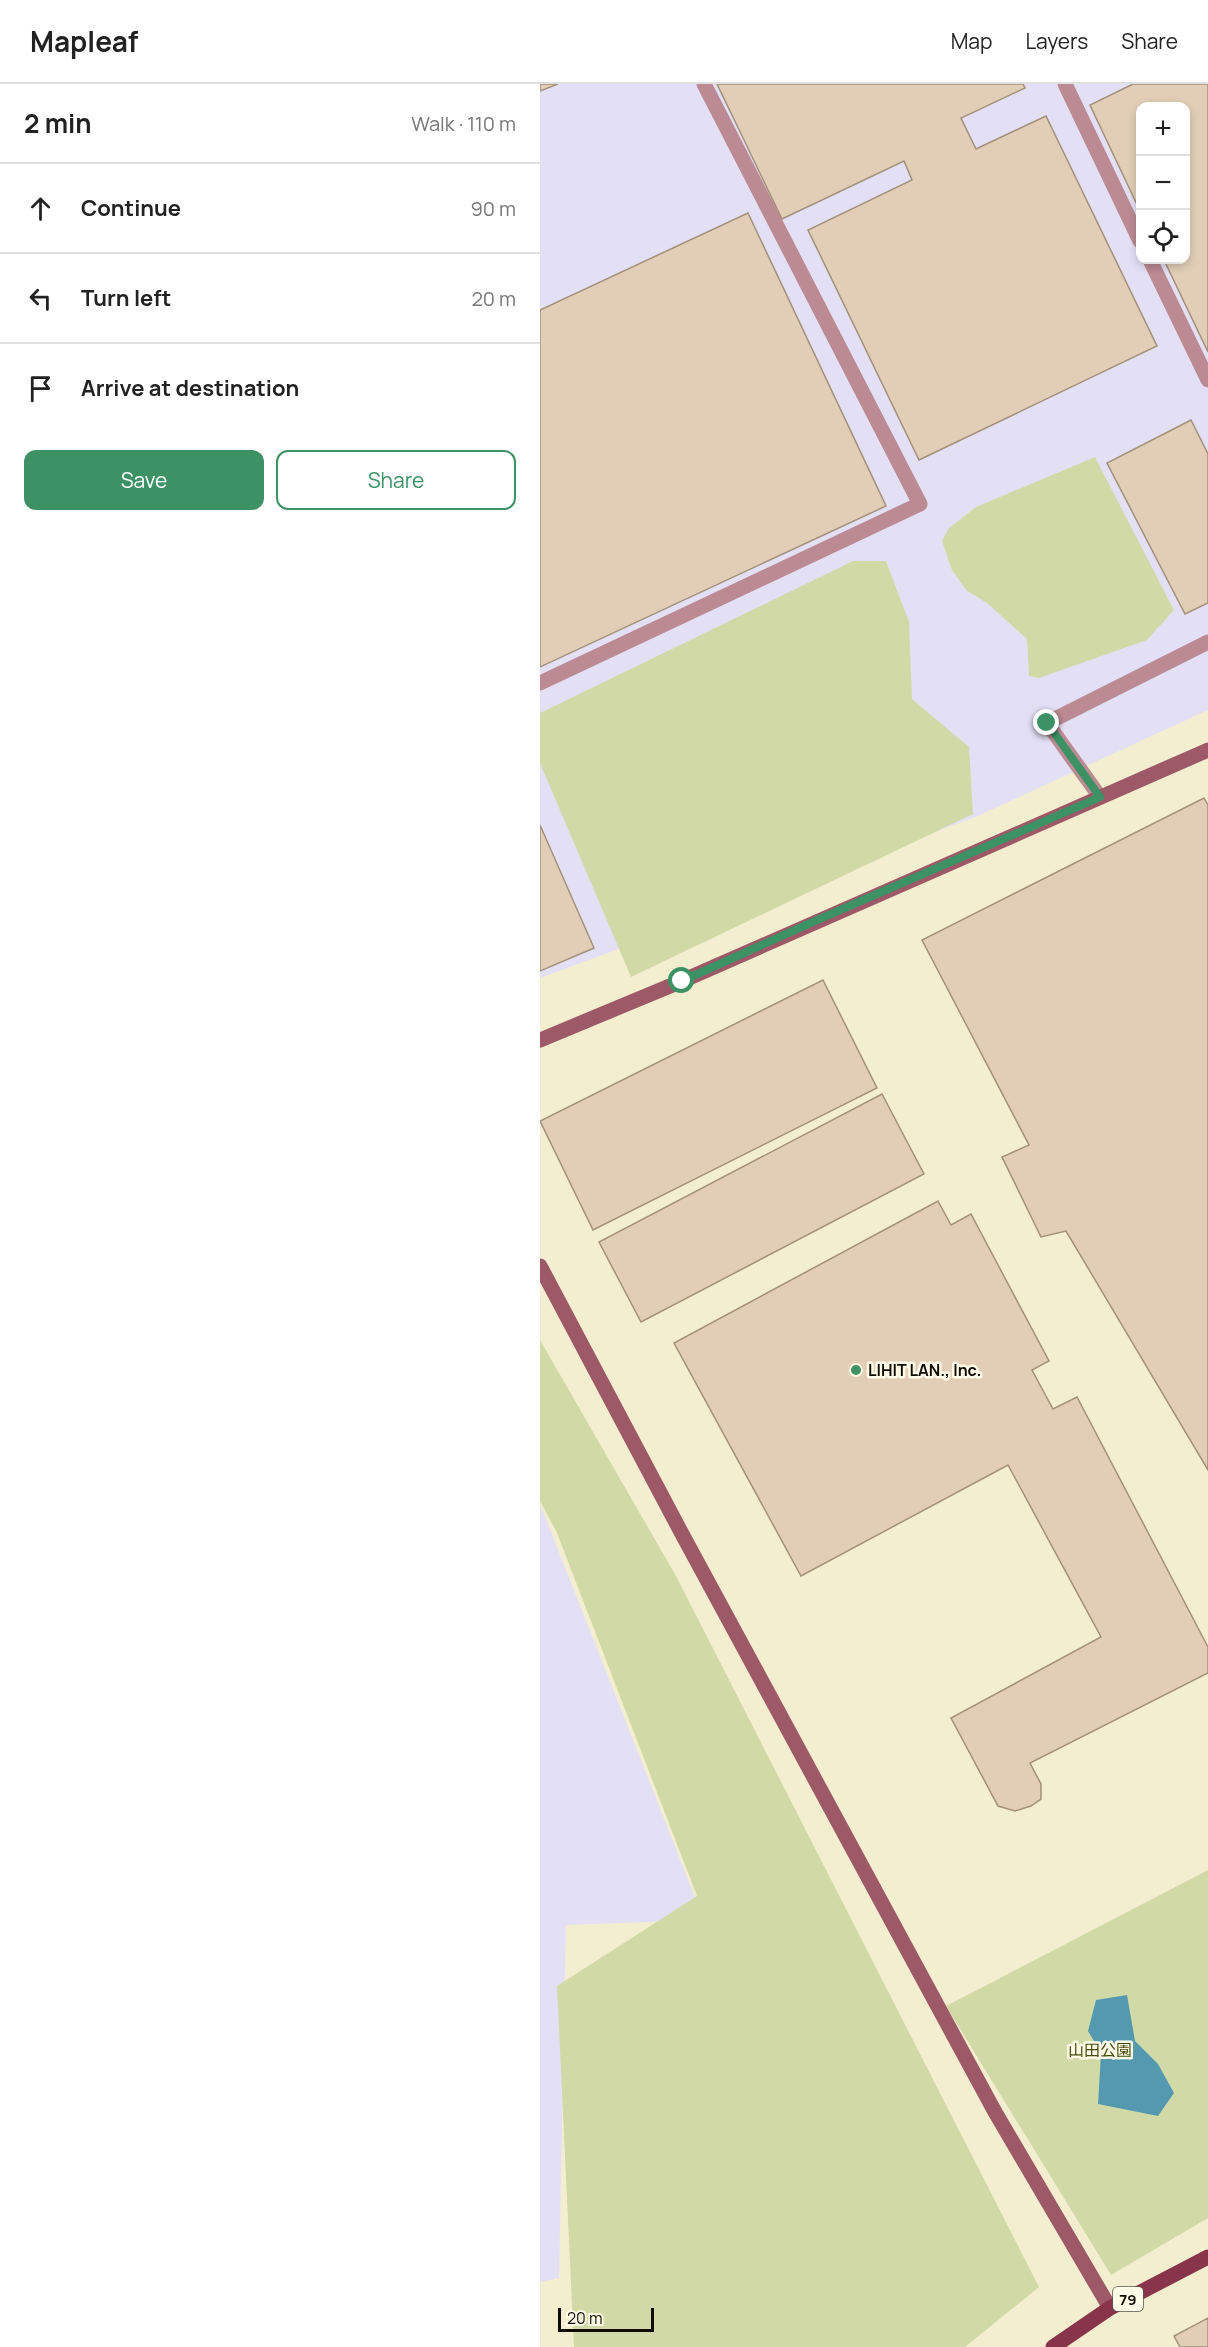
<!DOCTYPE html>
<meta charset="utf-8">
<style>
:root{--surface:#fff;--page:#f2f2f2;--text:#222;--muted:#767676;--line:#e0e0e0;--accent:#3c9265}
body{margin:0;font-family:Manrope,"Noto Sans JP",sans-serif;background:var(--page);color:var(--text)}
.controls{position:absolute;right:18px;top:18px;display:grid;overflow:hidden;border-radius:12px;box-shadow:0 3px 9px #0003}
.controls button{width:54px;height:54px;display:grid;place-items:center;padding:0;border:0;border-bottom:2px solid var(--line);background:var(--surface);color:var(--text);font:30px sans-serif}
.scale{position:absolute;left:18px;bottom:15px;width:96px;box-sizing:border-box;padding-left:6px;border:3px solid #0f0c04;border-top:0;font-size:16px;line-height:21px;white-space:nowrap;color:#0f0c04;-webkit-text-stroke:4px #fffbe9;paint-order:stroke}
.stop{position:absolute;width:18px;height:18px;margin:-14px;border:4px solid #3c9265;border-radius:50%;background:#fff}
.stop.end{background:#3c9265;border-color:#fff;box-shadow:0 2px 6px #0008}
.list{margin:0;padding:0;list-style:none}
h2{display:flex;justify-content:space-between;align-items:center;height:78px;margin:0;padding:0 24px;font-size:26px}
h2 small{font-size:20px;font-weight:400;color:var(--muted)}
.list li{display:grid;grid-template-columns:39px 1fr auto;gap:18px;align-items:center;box-sizing:border-box;height:90px;padding:0 24px;border-top:2px solid var(--line)}
.list b{display:block;font-size:22px;white-space:nowrap}
.list em{font-size:20px;font-style:normal;color:var(--muted)}
.actions{display:flex;gap:12px;padding:18px 24px}
.actions a{flex:1;padding:14px 0;border:2px solid var(--accent);border-radius:12px;text-align:center;font-size:21px;color:var(--accent)}
.actions .main{background:var(--accent);color:#fff}
.icon{flex:none;width:33px;height:33px;fill:none;stroke:currentColor;stroke-width:2;stroke-linecap:round;stroke-linejoin:round}
.map{position:relative;flex:none;width:668px;height:2263px;overflow:hidden}
header{display:flex;align-items:center;gap:36px;box-sizing:border-box;height:84px;padding:0 30px;background:var(--surface);border-bottom:2px solid var(--line)}
header strong{font-size:28px}
nav{display:flex;gap:33px;margin-inline-start:auto;font-size:21px}
main{display:flex}
aside{flex:1;background:var(--surface)}
.map>svg:first-child{display:block}
.industrial{fill:#e3e0f6;fill-rule:evenodd}
.green{fill:#d1daa7}
.water{fill:#5499b0}
.building{fill:#e2ceb6;stroke:#a39079;stroke-width:1.5}
.lines{fill:none;stroke-linecap:round;stroke-linejoin:round}
.street{stroke:#bb8a93;stroke-width:15}
.secondary{stroke:#9e5968;stroke-width:15}
.primary{stroke:#88344b;stroke-width:15}
.route{stroke:#3c9265;stroke-width:8}
.poi-dot{fill:#3c9265;stroke:#fffbe9;stroke-width:2}
.labels{text-anchor:middle;dominant-baseline:central;stroke-width:5;stroke-linejoin:round;paint-order:stroke}
.shield{fill:#fffbe9;stroke:#575449;stroke-width:1.5}
.shield-label{font-size:15px;font-weight:bold;fill:#0f0c04}
.poi-label{font-size:16px;font-weight:bold;fill:#0f0c04;stroke:#fffbe9;text-anchor:start}
.park-label{font-size:16px;fill:#464d0a;stroke:#fffbe9}
</style>
<header>
<strong>Mapleaf</strong>
<nav><a>Map</a><a>Layers</a><a>Share</a></nav>
</header>
<main>
<aside>
<h2>2 min<small>Walk · 110 m</small></h2>
<ul class="list">
<li><svg class="icon" aria-label="ahead" viewBox="0 0 24 24"><path d="M12 20V5M6 11l6-6 6 6"/></svg><div><b>Continue</b></div><em>90 m</em></li>
<li><svg class="icon" aria-label="left" viewBox="0 0 24 24"><path d="M17 20v-9H6M10 6l-5 5 5 5"/></svg><div><b>Turn left</b></div><em>20 m</em></li>
<li><svg class="icon" aria-label="arrive" viewBox="0 0 24 24"><path d="M6 21V4h12l-3 4 3 4H6"/></svg><div><b>Arrive at destination</b></div></li>
</ul>
<div class="actions"><a class="main">Save</a><a>Share</a></div>
</aside>
<div class="map">
<svg width="668" height="2263" viewBox="0 0 668 2263">
<rect width="100%" height="100%" fill="#f4eed0"/>
<path class="industrial" d="M0,0h668v626l-230,106 -438,162zM600,22h46v154h-46z
M0,1420l164,416 -138,5 -7,353 -19,4z"/>
<path class="green" d="M555,373l79,153 -27,30 -108,38 -10,-2 -2,-37 -40,-36 -21,-13 -14,-20 -10,-29 7,-13 27,-21z
M313,477h33l23,61 3,77 57,48 4,67 -342,163 -91,-214v-50z
M0,1256l136,236 363,711 -74,60h-391l-17,-361 140,-90 -140,-363 -17,-32z
M668,1786v348l-97,57 -165,-269z"/>
<path class="water" d="M587,1911l8,46 23,23 16,29 -16,23 -60,-12 3,-51 -13,-22 8,-31z"/>
<path class="building" d="M0,0h18l-18,7z
M177,0h306l2,4 -64,30 15,31 70,-33 111,230 -238,114 -111,-230 104,-50 -8,-19 -122,58z
M593,0h75v268l-44,-92h22v-154h-46v105l-50,-106z
M208,129l138,293 -346,161v-357z
M651,336l17,34v149l-23,11 -78,-151z
M664,714l4,7v665l-142,-239 -25,6 -39,-80 27,-12 -107,-205z
M0,741l54,123 -54,23z
M283,896l54,108 -284,142 -53,-109z
M342,1010l42,80 -283,148 -42,-80z
M398,1117l13,24 20,-11 78,147 -17,9 21,39 24,-12 131,250v26l-178,90 11,21v15l-10,7 -16,5 -17,-5 -47,-88 150,-81 -93,-172 -207,111 -127,-233z
M668,2234v29h-28l-6,-11z"/>
<g class="lines">
<path class="street" d="M525,0l75,157
M610,176l58,120
M0,599l380,-179 -216,-420
M560,713l-53,-74 161,-81"/>
<path class="secondary" d="M0,956l142,-59 526,-231
M0,1182l141,266 314,580 115,196"/>
<path class="primary" d="M513,2263l57,-39 98,-51"/>
</g>
<g class="lines">
<path class="route" d="M142,897l133,-60 285,-124 -53,-74"/>
</g>
<circle class="poi-dot" cx="316" cy="1286" r="6"/>
<g class="labels">
<rect class="shield" x="573" y="2203" width="30" height="24" rx="4.5"/>
<g class="shield-label">
<text x="588" y="2215">79</text>
</g>
<g class="poi-label">
<text x="328" y="1286">LIHIT LAN., Inc.</text>
</g>
<g class="park-label">
<text x="560" y="1966">山田公園</text>
</g>
</g>
</svg>
<div class="controls">
<button>+</button>
<button>−</button>
<button><svg class="icon" aria-label="locate" viewBox="0 0 24 24"><circle cx="12" cy="12" r="6"/><path d="M12 2v4M12 18v4M2 12h4M18 12h4"/></svg></button>
</div>
<div class="scale">20 m</div>
<div class="stop" style="left:142px;top:897px"></div>
<div class="stop end" style="left:507px;top:639px"></div>
</div>
</main>
